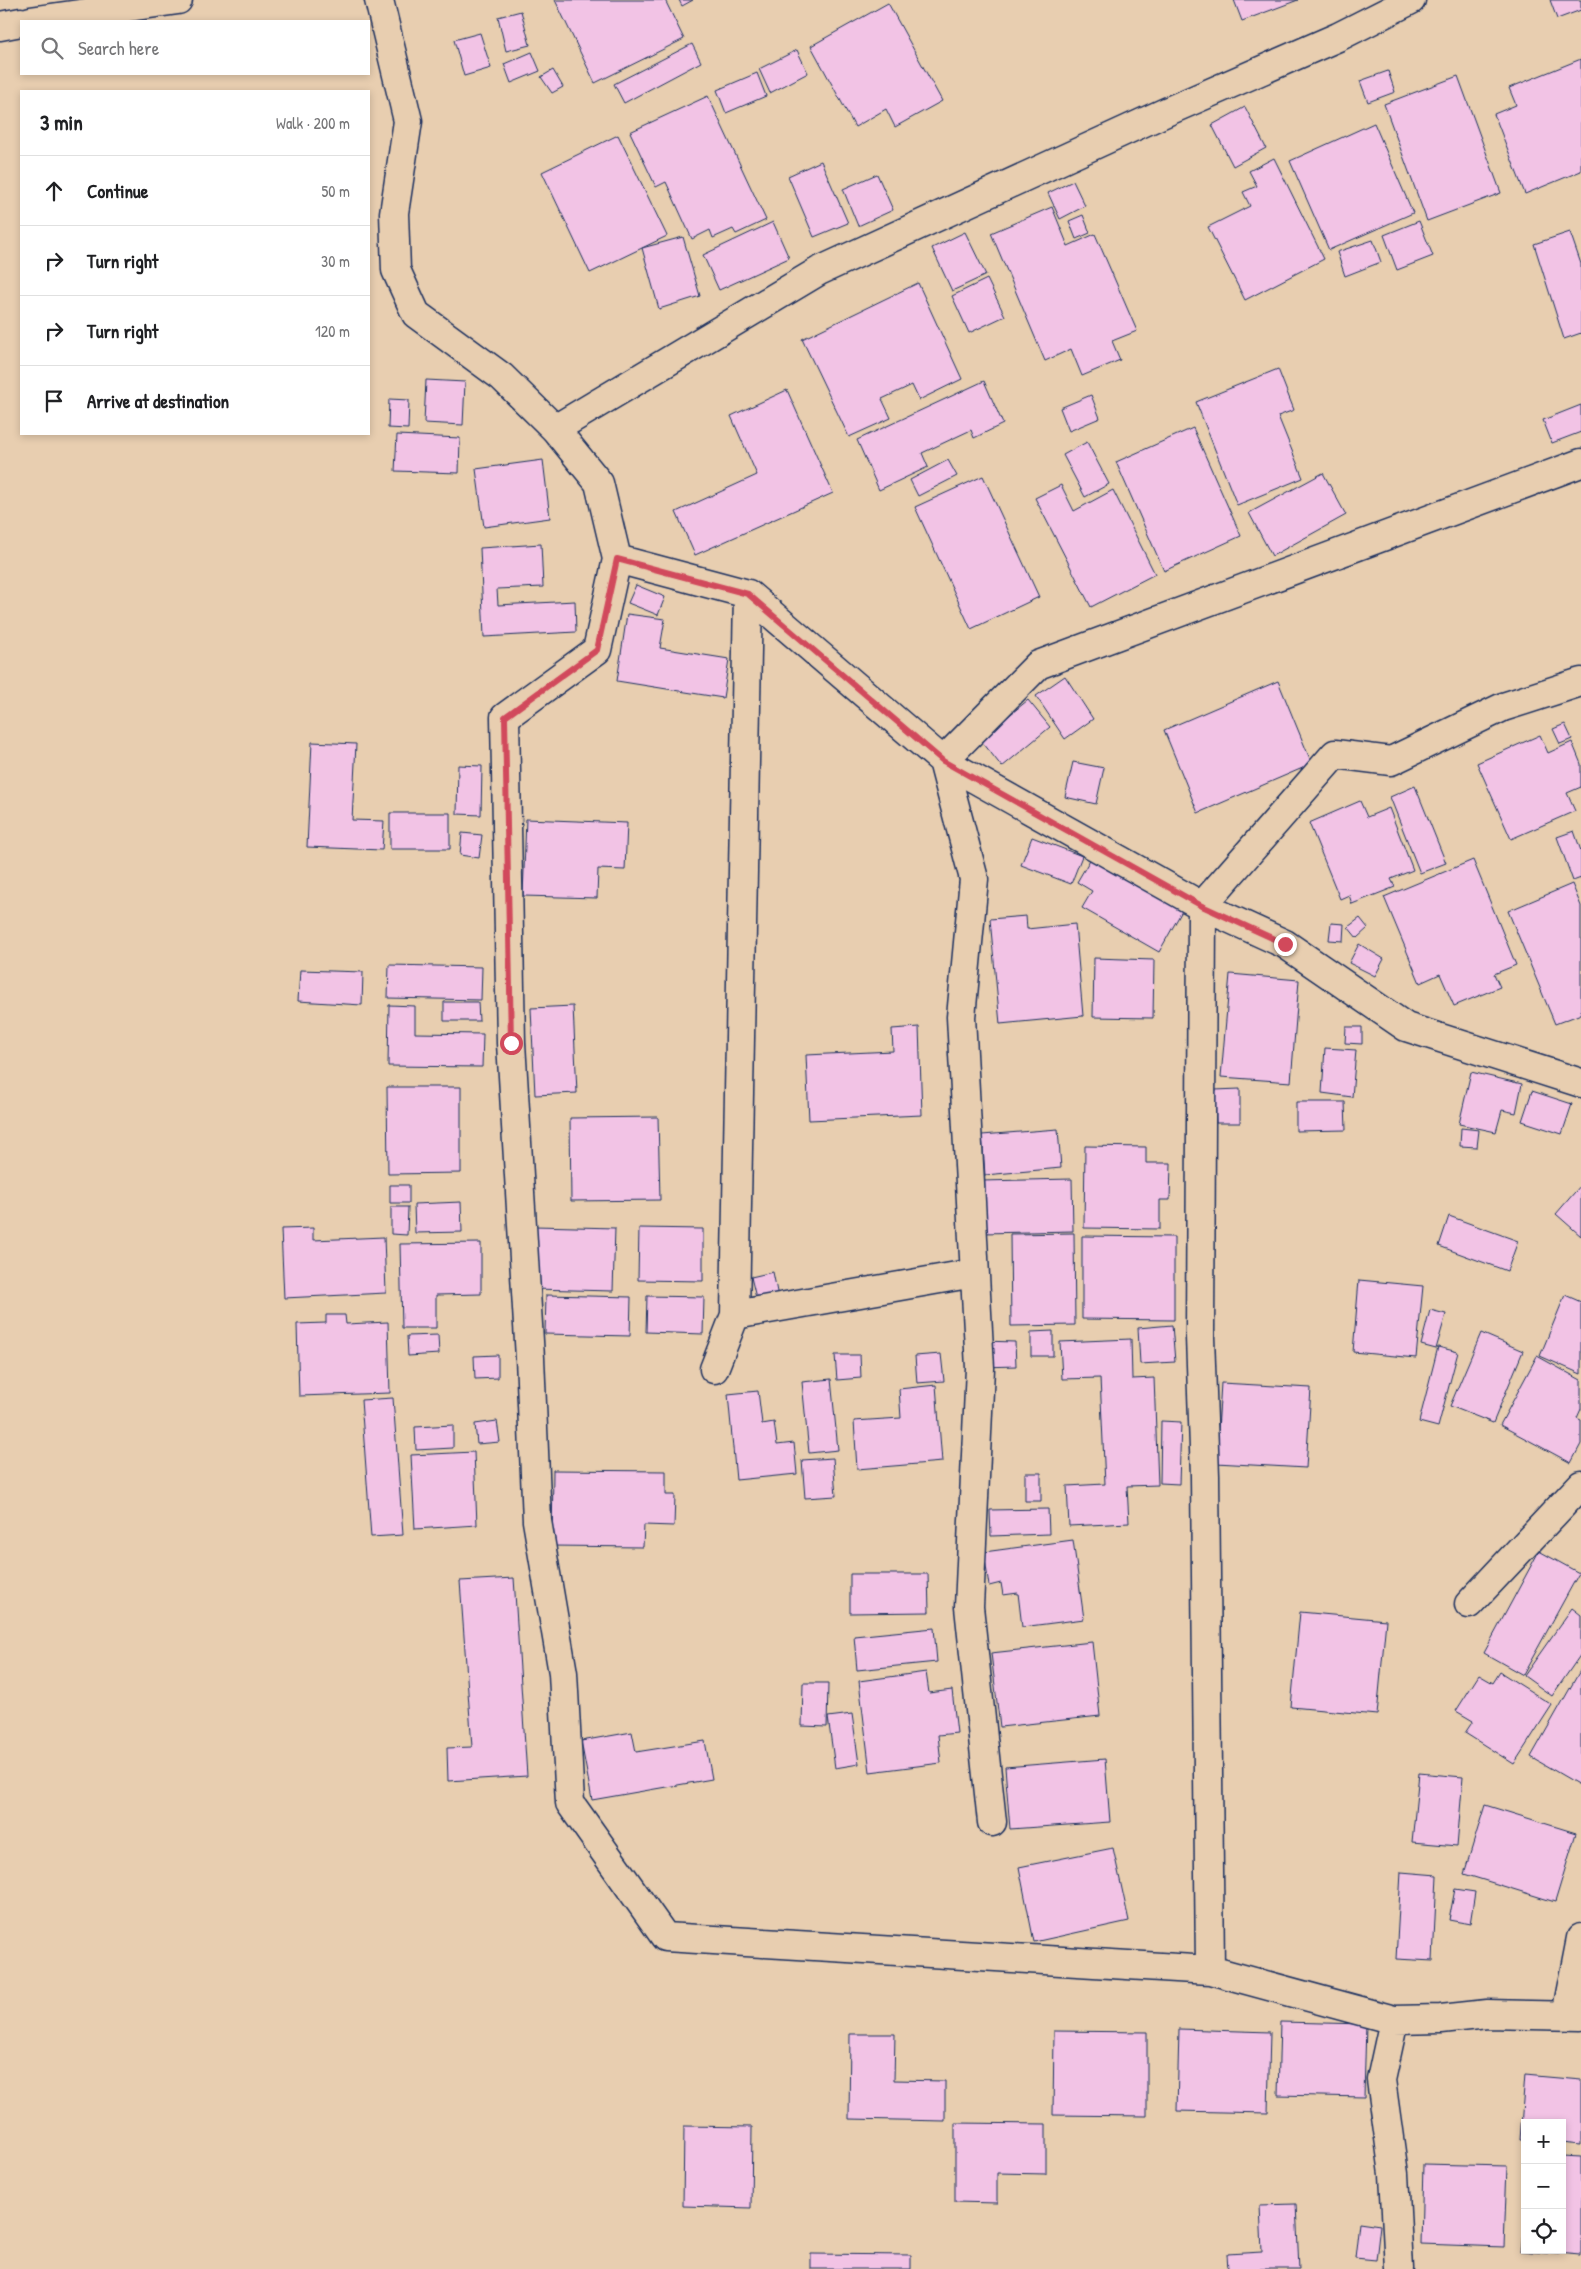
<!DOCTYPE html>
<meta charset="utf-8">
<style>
:root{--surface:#fff;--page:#f6f6f6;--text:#202124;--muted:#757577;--line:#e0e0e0}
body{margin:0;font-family:"Patrick Hand",sans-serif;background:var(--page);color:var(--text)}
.controls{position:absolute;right:15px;bottom:15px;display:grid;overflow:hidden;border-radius:0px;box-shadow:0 2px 8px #0003}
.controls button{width:45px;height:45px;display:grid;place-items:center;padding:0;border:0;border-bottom:1px solid var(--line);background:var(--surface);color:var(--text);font:25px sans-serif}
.stop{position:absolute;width:15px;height:15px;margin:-11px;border:4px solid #d1495b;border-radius:50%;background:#fff}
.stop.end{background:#d1495b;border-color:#fff;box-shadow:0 1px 5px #0008}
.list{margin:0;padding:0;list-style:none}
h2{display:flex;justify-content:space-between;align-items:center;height:65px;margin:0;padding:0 20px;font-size:21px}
h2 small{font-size:16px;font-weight:400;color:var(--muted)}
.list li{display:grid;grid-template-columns:32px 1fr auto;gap:15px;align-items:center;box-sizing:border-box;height:70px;padding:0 20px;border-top:1px solid var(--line)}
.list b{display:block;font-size:19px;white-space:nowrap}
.list em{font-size:16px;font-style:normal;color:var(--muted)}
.icon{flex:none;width:28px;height:28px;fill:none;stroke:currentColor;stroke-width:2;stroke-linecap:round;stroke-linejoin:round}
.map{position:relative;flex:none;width:1581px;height:2269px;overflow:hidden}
.search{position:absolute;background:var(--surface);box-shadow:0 2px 8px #0003;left:20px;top:20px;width:350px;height:55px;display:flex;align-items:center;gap:12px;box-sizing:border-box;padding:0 18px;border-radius:0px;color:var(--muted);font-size:19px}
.panel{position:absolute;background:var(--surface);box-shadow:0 2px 8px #0003;left:20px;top:90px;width:350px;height:345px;border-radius:0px}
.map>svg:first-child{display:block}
.building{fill:#f2c3e5;stroke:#1b2f5e}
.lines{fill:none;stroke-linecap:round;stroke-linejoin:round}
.minor-casing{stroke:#1b2f5e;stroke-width:31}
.minor{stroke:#e8ceb0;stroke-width:28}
.route{stroke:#d1495b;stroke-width:6}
</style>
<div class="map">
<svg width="1581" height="2269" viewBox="0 0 1581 2269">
<rect width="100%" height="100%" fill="#e8ceb0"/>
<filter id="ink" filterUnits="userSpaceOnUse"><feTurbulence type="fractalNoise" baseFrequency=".02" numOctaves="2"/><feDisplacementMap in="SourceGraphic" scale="10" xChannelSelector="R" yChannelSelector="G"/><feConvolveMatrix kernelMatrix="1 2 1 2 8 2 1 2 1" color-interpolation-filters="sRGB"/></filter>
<g filter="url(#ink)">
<path class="building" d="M555,0h110l19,39 -89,44z
M679,0h14l-11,6z
M1234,0h64l-56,21z
M1550,0h31v10l-24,9z
M888,3l54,98 -47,26 -9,-18 -31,18 -44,-81z
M521,11l9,34 -24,6 -8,-34z
M480,33l11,35 -27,8 -10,-36z
M692,44l9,18 -77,41 -10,-19z
M797,50l11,23 -38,20 -11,-24z
M532,52l8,19 -29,12 -7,-19z
M1581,59v112l-56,23 -31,-80 22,-9 -7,-17z
M553,70l10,17 -11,6 -11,-16z
M1388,71l7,21 -27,10 -8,-21z
M757,73l9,23 -40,17 -9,-23z
M1458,76l43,117 -74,28 -43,-117z
M708,96l58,124 -30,14 -3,-5 -20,9 -3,-8 -18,9 -26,-57 -10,5 -26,-55z
M1245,107l21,41 -33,18 -21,-41z
M1374,123l39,90 -84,37 -39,-89z
M618,135l49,101 -77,37 -48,-101z
M1274,158l50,101 -79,41 -37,-73 42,-21 -7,-14 14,-6 -8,-15z
M821,161l27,62 -34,14 -26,-61z
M877,174l16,36 -35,16 -15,-37z
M1073,181l12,25 -25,13 -12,-26z
M1052,207l16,39 27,-12 42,97 -25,10 8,19 -38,16 -11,-27 -26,12 -54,-128z
M1083,215l7,18 -14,6 -7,-18z
M1419,221l14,35 -36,14 -13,-35z
M773,222l16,36 -70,32 -16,-35z
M965,232l21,43 -34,16 -20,-43z
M1570,232l11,32v69l-17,6 -30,-95z
M683,237l17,59 -41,13 -17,-61z
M1373,240l8,22 -36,14 -8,-24z
M987,279l18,37 -36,17 -17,-37z
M918,283l44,96 -43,21 -7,-15 -30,14 9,19 -42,19 -47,-98z
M1278,369l16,41 -16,6 25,62 -66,27 -41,-103z
M426,380l39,2 -2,43 -39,-2z
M984,381l19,43 -29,14 -3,-8 -49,23 6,14 -49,23 -22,-50z
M787,390l46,103 -138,62 -19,-43 81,-37 -26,-59z
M1091,395l9,23 -31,13 -9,-23z
M389,399l20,1 -1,29 -20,-1z
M1581,405v27l-29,11 -9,-23z
M1193,428l48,108 -77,35 -48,-109z
M397,435l63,3 -1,35 -64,-2z
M1087,442l22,42 -24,13 -22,-42z
M543,460l7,58 -66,9 -8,-58z
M948,460l9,16 -39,20 -8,-16z
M1323,473l23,42 -74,41 -23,-43z
M983,476l56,121 -68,32 -56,-122z
M1061,485l13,26 39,-21 42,84 -64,33 -56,-109z
M541,544l2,43 -46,2 1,16 77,-4 1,31 -92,5 -4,-89z
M636,585l29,12 -7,18 -30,-12z
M627,614l38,5 -5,29 69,11 -6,39 -106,-17z
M1065,676l28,43 -28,20 -29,-43z
M1278,681l34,83 -114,49 -34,-83z
M1028,700l22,27 -48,40 -22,-28z
M1565,724l7,15 -12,5 -7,-15z
M1540,735l8,18 24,-11 9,22v23l-14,6 8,18 -64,28 -34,-76z
M312,742l44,2 -4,76 32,1 -2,29 -75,-3z
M1073,762l31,6 -8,36 -31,-7z
M458,765l24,1 -1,49 -24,-1z
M1415,786l31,77 -26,10 -30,-76z
M1360,801l7,16 22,-9 24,62 -22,9 4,8 -43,17 -3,-9 -9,4 -31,-76z
M390,813h60v36h-60z
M526,819l101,4 -2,47 -27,-1 -1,29 -74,-2z
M1574,831l7,20v27l-8,3 -16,-44z
M462,833l20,2 -3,23 -19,-3z
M1032,837l50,19 -11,28 -50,-19z
M1091,858l91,53 -23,41 -77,-44 10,-17 -15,-9z
M1473,860l43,105 -22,9 6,13 -46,19 -14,-32 -20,9 -36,-86z
M1572,884l9,22v108l-26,10 -47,-113z
M1026,916l1,13 48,-5 8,92 -83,8 -10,-105z
M1360,918l8,10 -11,10 -9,-11z
M1331,923l13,1 -1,17 -14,-1z
M1359,944l25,15 -9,17 -26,-13z
M1094,958l60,2 -1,58 -60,-1z
M389,965l93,2 -1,33 -93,-2z
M300,970l63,2 -1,33 -64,-4z
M1230,974l69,6 -8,102 -70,-5z
M444,1002h34l1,19h-35z
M389,1005l26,1v27l68,1 -1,33 -94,-1z
M573,1006l4,87 -42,2 -4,-87z
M919,1027l3,88 -113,5 -3,-65 87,-4 -1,-22z
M1346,1027h16v17l-17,-1z
M1325,1048l31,2 -4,47 -30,-4z
M1471,1072l51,12 -6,29 -14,-3 -6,22 -37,-8z
M387,1087h74v86l-73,1z
M1240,1089v34h-24l-1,-33z
M1532,1091l40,13 -10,30 -40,-13z
M1296,1102h49l1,28 -50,1z
M658,1117l2,83 -89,1 -1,-83z
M1461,1128l18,2 -2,17 -17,-1z
M1058,1129l3,39 -76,7 -3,-40z
M1085,1146l61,1v16h25l-1,37h-10v29l-76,-1z
M1072,1179l1,52 -90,2 -1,-52z
M390,1185h19v18h-19z
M1581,1185v51l-25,-22z
M461,1202l1,30 -47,1 -1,-29z
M391,1207h17l-1,28 -16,-1z
M1449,1216l69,25 -11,30 -68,-25z
M535,1226l80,2 -2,63 -80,-2z
M313,1228v12l71,-3 2,56 -102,5 -3,-69z
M639,1228l64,1v52l-65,-1z
M1074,1233l1,92 -64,1 -1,-92z
M1082,1236l92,1v83l-92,-1z
M481,1243v51l-45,1v33h-34l-2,-84z
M773,1272l5,25 -21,5 -6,-25z
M1359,1280l64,6 -7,72 -63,-6z
M546,1295l85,2 -1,39 -85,-2z
M1565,1295l16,7v72l-41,-18z
M647,1296l57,1 -1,37 -57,-2z
M1430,1310l16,4 -10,35 -15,-4z
M326,1315h19l1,9 42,-2 2,71 -91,3 -2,-72 29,-1z
M1172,1325l3,37 -35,2 -2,-36z
M1053,1331v25h-22v-24z
M1481,1333l42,18 -30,72 -43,-17z
M438,1335l1,19 -31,2 -1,-20z
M1131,1339l1,40 22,-1 4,107 -31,1 2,37 -60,3 -2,-40 38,-2 -5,-106 -38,1 -2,-37z
M982,1341l33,1 1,24 -34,1z
M1438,1347l20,5 -20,75 -19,-5z
M941,1354l3,27 -27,2 -2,-27z
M498,1355v23l-23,1 -1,-23z
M835,1355h25l1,23 -24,2z
M1537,1356l44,24v29l-4,9 4,2v24l-10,19 -71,-38z
M831,1379l7,71 -29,3 -7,-71z
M1221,1383l90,5 -5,80 -90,-5z
M936,1385l6,77 -85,7 -3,-48 47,-3 -2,-29z
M758,1391l4,33 12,-2 3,23 17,-2 3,31 -61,6 -8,-86z
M393,1398l10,137 -32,2 -10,-137z
M497,1421l3,21 -23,2 -2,-20z
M1161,1421l20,1 -2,62 -19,-1z
M453,1425v23l-37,2 -1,-23z
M474,1452l3,73 -62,4 -4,-74z
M833,1458l3,38 -31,2 -3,-38z
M553,1470l113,1v24h9l-1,31 -30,-1 -1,22 -91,-1z
M1025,1473h16v28h-16z
M1048,1509l1,25 -58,2 -1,-26z
M1073,1540l11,79 -62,8 -4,-34 -15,2 -2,-12 -12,3 -5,-34z
M1539,1551l40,22 -56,102 -39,-22z
M850,1574h78l1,38 -79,1z
M514,1578l13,198 -79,5 -1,-33 25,-1 -12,-166z
M1572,1608l9,7v39l-29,42 -28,-20z
M1300,1612l86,8 -9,95 -86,-8z
M934,1628l3,34 -80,8 -3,-34z
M1092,1642l8,74 -100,11 -9,-74z
M1581,1669v117l-50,-29z
M926,1672l3,21 23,-3 5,43 -19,2 3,28 -71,9 -11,-91z
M1500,1672l52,33 -38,59 -49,-31 8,-12 -17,-10 23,-36 14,8z
M803,1683h25l-1,44 -25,-1z
M852,1714l7,50 -24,4 -7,-51z
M632,1732l4,20 69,-11 7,38 -120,21 -11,-59z
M1105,1759l5,63 -100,7 -5,-62z
M1419,1773l44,4 -6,69 -45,-4z
M1485,1805l91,28 -21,69 -91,-28z
M1113,1848l16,73 -95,21 -15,-75z
M1401,1872l36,3 -4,86 -37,-2z
M1455,1889l20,3 -5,32 -21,-4z
M1280,2022l86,2 -2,73 -86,-2z
M1179,2029l91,3 -2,81 -91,-2z
M1054,2031l93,1v84l-94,-1z
M850,2034h45l-1,46 51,1v40l-96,-2z
M1525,2075l56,5v65l-19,-2v-20h-37v17h-5z
M955,2123l91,1v50l-49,-1v30l-42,-1z
M684,2126l68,1 -1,81 -68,-2z
M1562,2156l19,1v99l-60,-5 4,-37v36h37z
M1423,2164l84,2 -3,81 -83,-3z
M1296,2204l3,65h-71l-1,-15 35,-2 -2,-47z
M1359,2222l21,3 -4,35 -21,-2z
M811,2254l100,1v14h-100z"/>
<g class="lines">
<g class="minor-casing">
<path id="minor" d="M379,0l29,121 -14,92 2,57 20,44 86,63 53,52 44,54 18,76 131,35 195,167 259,145 83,38 121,83 175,56
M30,21l148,-21
M0,26l21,-4
M555,429l264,-158 347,-159 172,-75 73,-37
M617,559l-20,91 -92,67 6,326 19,315 7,163 26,152 7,130 95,134 545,33 184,50
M735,1315l13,-721
M714,1369l21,-54 239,-42
M1469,1604l112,-119
M992,1822l-23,-215 11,-239 -19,-351 13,-138 -31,-118 95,-96 543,-202
M1210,1970l-5,-494 -5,-139 2,-431 133,-152 56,7 112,-54 78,-25
M1566,2015l15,-77
M1399,2269l-5,-95 -13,-94 13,-60 47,-1 46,-5 94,2"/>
</g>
<use href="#minor" class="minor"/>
</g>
</g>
<g class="lines" filter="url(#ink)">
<path class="route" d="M511,1043l-6,-326 92,-67 20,-91 131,35 195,167 259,145 83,38"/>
</g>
</svg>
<div class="controls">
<button>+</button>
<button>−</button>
<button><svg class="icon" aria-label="locate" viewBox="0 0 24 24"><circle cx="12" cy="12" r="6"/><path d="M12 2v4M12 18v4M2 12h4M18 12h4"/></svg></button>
</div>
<div class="stop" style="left:511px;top:1043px"></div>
<div class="stop end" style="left:1285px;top:944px"></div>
<div class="search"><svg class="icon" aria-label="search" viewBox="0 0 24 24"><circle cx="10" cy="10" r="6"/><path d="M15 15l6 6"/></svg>Search here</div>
<section class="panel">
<h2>3 min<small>Walk · 200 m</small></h2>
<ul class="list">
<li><svg class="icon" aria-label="ahead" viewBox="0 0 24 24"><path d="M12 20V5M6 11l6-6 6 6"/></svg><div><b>Continue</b></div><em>50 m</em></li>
<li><svg class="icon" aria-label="right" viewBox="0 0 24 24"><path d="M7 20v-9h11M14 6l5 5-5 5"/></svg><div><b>Turn right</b></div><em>30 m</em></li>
<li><svg class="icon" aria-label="right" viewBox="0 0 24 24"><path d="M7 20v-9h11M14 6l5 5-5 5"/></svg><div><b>Turn right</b></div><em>120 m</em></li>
<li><svg class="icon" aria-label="arrive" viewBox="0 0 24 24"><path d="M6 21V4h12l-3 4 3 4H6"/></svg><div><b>Arrive at destination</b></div></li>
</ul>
</section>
</div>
